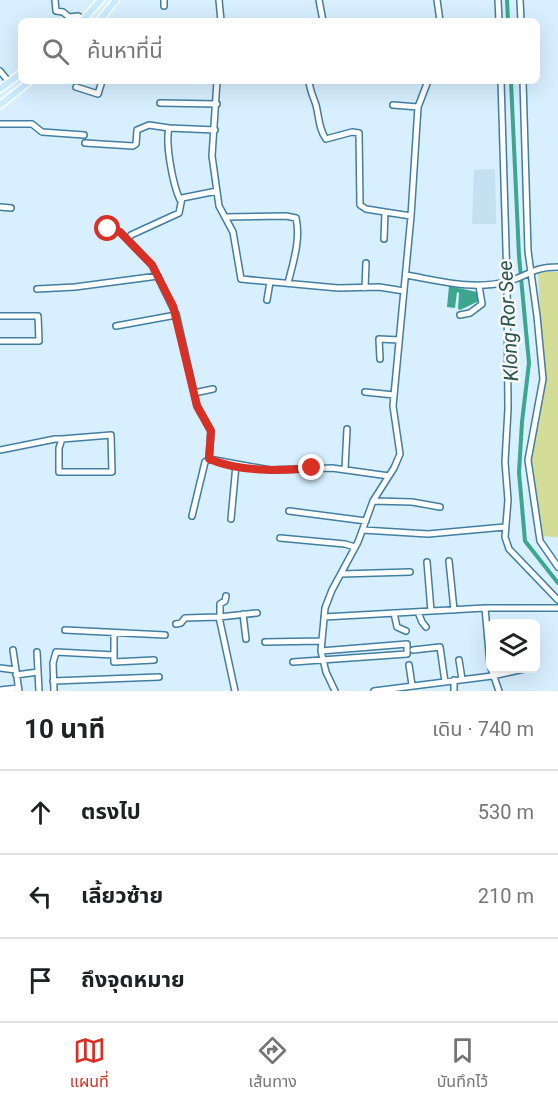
<!DOCTYPE html>
<html lang="th">
<meta charset="utf-8">
<style>
:root{--surface:#fff;--page:#f2f2f2;--text:#202124;--muted:#757577;--line:#e0e0e0;--accent:#d93025}
body{margin:0;font-family:Roboto,"Noto Sans Thai",sans-serif;background:var(--page);color:var(--text)}
.controls{position:absolute;right:18px;bottom:18px;display:grid;overflow:hidden;border-radius:9px;box-shadow:0 6px 24px #0002}
.controls button{width:54px;height:54px;display:grid;place-items:center;padding:0;border:0;border-bottom:2px solid var(--line);background:var(--surface);color:var(--text);font:30px sans-serif}
.stop{position:absolute;width:18px;height:18px;margin:-14px;border:4px solid #d93025;border-radius:50%;background:#fff}
.stop.end{background:#d93025;border-color:#fff;box-shadow:0 2px 6px #0008}
.list{margin:0;padding:0;list-style:none}
h2{display:flex;justify-content:space-between;align-items:center;height:78px;margin:0;padding:0 24px;font-size:26px}
h2 small{font-size:20px;font-weight:400;color:var(--muted)}
.list li{display:grid;grid-template-columns:39px 1fr auto;gap:18px;align-items:center;box-sizing:border-box;height:84px;padding:0 24px;border-top:2px solid var(--line)}
.list b{display:block;font-size:22px;white-space:nowrap}
.list em{font-size:20px;font-style:normal;color:var(--muted)}
.icon{flex:none;width:33px;height:33px;fill:none;stroke:currentColor;stroke-width:2;stroke-linecap:round;stroke-linejoin:round}
.map{position:relative;flex:none;width:558px;height:691px;overflow:hidden}
.search{position:absolute;background:var(--surface);box-shadow:0 6px 24px #0002;left:18px;right:18px;top:18px;height:66px;display:flex;align-items:center;gap:15px;box-sizing:border-box;padding:0 21px;border-radius:9px;color:var(--muted);font-size:22px}
.sheet{height:330px;background:var(--surface)}
nav{display:flex;justify-content:space-around;align-items:center;box-sizing:border-box;height:84px;border-top:2px solid var(--line);background:var(--surface);font-size:16px;color:var(--muted)}
nav a{display:grid;justify-items:center;gap:3px}
nav .on{color:var(--accent)}
.map>svg:first-child{display:block}
.built{fill:#c5e0f0}
.green{fill:#d3dd98}
.water{fill:#3da68f}
.lines{fill:none;stroke-linecap:round;stroke-linejoin:round}
.canal{stroke:#3da68f;stroke-width:4}
.minor-casing{stroke:#417ea1;stroke-width:8}
.major-casing{stroke:#fff;stroke-width:9}
.minor{stroke:#fff;stroke-width:5}
.major{stroke:#cbebfe;stroke-width:6}
.route{stroke:#d93025;stroke-width:8}
.labels{text-anchor:middle;dominant-baseline:central;stroke-width:5;stroke-linejoin:round;paint-order:stroke}
.water-label{font-size:20px;font-style:italic;fill:#29564b;stroke:#f8f8f8}
</style>
<div class="map">
<svg width="558" height="691" viewBox="0 0 558 691">
<rect width="100%" height="100%" fill="#d7effe"/>
<path class="built" d="M495,169l1,55h-24l2,-54z"/>
<path class="green" d="M538,272h20v265l-19,-1 -11,-83 15,-74z"/>
<path class="water" d="M449,286l28,6 2,9 -19,9 -2,-1 1,-16 -2,-1 -2,16 -8,-1z"/>
<g class="lines">
<path class="canal" d="M507,0l1,21
M511,81l8,175 10,107 -7,59 -3,50 6,69 33,42"/>
<g class="minor-casing">
<path id="minor" d="M55,0l1,11 7,1 6,5 9,-1 5,3
M164,0v6
M219,0l2,21
M319,0l4,21
M437,0l3,21
M498,0l1,21
M520,0l1,21
M0,71l9,11
M217,81l-5,75 7,50 14,26 8,47 97,9 41,-1 25,4
M309,81c1,10 4,15 7,24 3,12 3,25 10,34l26,-7 7,1 1,72 6,4 19,3
M501,81l6,200 1,128 -3,53 3,38 -3,37 4,12 49,51
M523,81l5,170 9,65 6,63 -15,81 12,81 18,26
M76,87l22,7 4,-13
M160,103l57,1
M393,105l25,2
M0,124h32l10,8 42,3
M169,128c-4,16 4,57 11,72
M85,143l48,3 3,-2 1,-14 12,-5 20,3 46,2
M0,207l11,1
M226,217l60,-1 10,2c5,21 -3,45 -8,65
M103,220l4,3 1,6 12,3 32,33 24,49 21,92 14,25 -2,28 61,11 62,-2 57,8
M384,239l1,-27 26,4
M128,240l3,-5 48,-22 3,-15 35,-7
M406,275c34,6 69,16 103,6 21,-6 24,-14 49,-14
M365,288l1,-25
M37,289l38,-2 83,-11
M267,300l3,-18
M460,315l10,-2 12,-9 -3,-18
M0,316h38l1,25h-39
M116,326l60,-11
M380,359l-1,-20 20,1
M365,392l29,3
M194,393l19,-4
M0,450l55,-11h7l49,-4 1,37h-53v-24l3,-9
M345,469l2,-40
M373,501l39,1 28,5
M289,511l77,10
M192,516l13,-54 4,-3
M231,519l5,-54
M363,530l65,4 77,-7
M280,538l65,6 10,3
M449,561l5,49
M427,562l4,49
M341,574l69,-2
M485,608l5,56
M418,612l4,10 4,5
M394,613l3,14 9,4
M243,614l3,25
M220,616v-12l5,-3 1,-5
M324,617l161,-9h73
M176,624l5,-1 4,-5 34,-1
M65,630l100,5
M114,633v29l40,-2
M265,642l56,-1
M13,650l6,41
M413,650l27,-3 5,35
M37,652l2,39
M459,660l3,19
M293,662l114,-8v-10l-86,7
M409,665l3,20
M0,668l16,2
M491,668l8,23
M16,675l22,-3
M454,680v11
M53,681l106,-4
M0,690l18,-2
M54,691l-1,-28 3,-11 58,3
M235,691l-16,-74 38,-4
M335,691l-9,-19 -5,-21 4,-43 7,-18 26,-48 15,-41 21,-33 6,-14 -7,-48 18,-190 7,-109 10,-26
M374,691l118,-15 37,-8"/>
</g>
<g class="major-casing">
<path id="major" d="M82,21l19,-21
M99,21l17,-21
M0,89l21,-16
M0,105l30,-24"/>
</g>
<use href="#minor" class="minor"/>
<use href="#major" class="major"/>
</g>
<g class="lines">
<path class="route" d="M108,229l12,3 32,33 21,41 24,100 14,25 -2,28c32,13 69,12 103,9"/>
</g>
<g class="labels">
<g class="water-label">
<text transform="translate(508 321) rotate(-93)">Klong Ror See</text>
</g>
</g>
</svg>
<div class="controls">
<button><svg class="icon" aria-label="layers" viewBox="0 0 24 24"><path d="M12 4l9 5-9 5-9-5zM3 14l9 5 9-5"/></svg></button>
</div>
<div class="stop" style="left:108px;top:229px"></div>
<div class="stop end" style="left:312px;top:468px"></div>
<div class="search"><svg class="icon" aria-label="search" viewBox="0 0 24 24"><circle cx="10" cy="10" r="6"/><path d="M15 15l6 6"/></svg>ค้นหาที่นี่</div>
</div>
<section class="sheet">
<h2>10 นาที<small>เดิน · 740 m</small></h2>
<ul class="list">
<li><svg class="icon" aria-label="ahead" viewBox="0 0 24 24"><path d="M12 20V5M6 11l6-6 6 6"/></svg><div><b>ตรงไป</b></div><em>530 m</em></li>
<li><svg class="icon" aria-label="left" viewBox="0 0 24 24"><path d="M17 20v-9H6M10 6l-5 5 5 5"/></svg><div><b>เลี้ยวซ้าย</b></div><em>210 m</em></li>
<li><svg class="icon" aria-label="arrive" viewBox="0 0 24 24"><path d="M6 21V4h12l-3 4 3 4H6"/></svg><div><b>ถึงจุดหมาย</b></div></li>
</ul>
</section>
<nav>
<a class="on"><svg class="icon" aria-label="map" viewBox="0 0 24 24"><path d="M3 6l6-2 6 2 6-2v14l-6 2-6-2-6 2zM9 4v14M15 6v14"/></svg>แผนที่</a>
<a><svg class="icon" aria-label="directions" viewBox="0 0 24 24"><path d="M12 3l9 9-9 9-9-9zM9 14v-3h6M13 9l2 2-2 2"/></svg>เส้นทาง</a>
<a><svg class="icon" aria-label="saved" viewBox="0 0 24 24"><path d="M7 4h10v16l-5-4-5 4z"/></svg>บันทึกไว้</a>
</nav>
